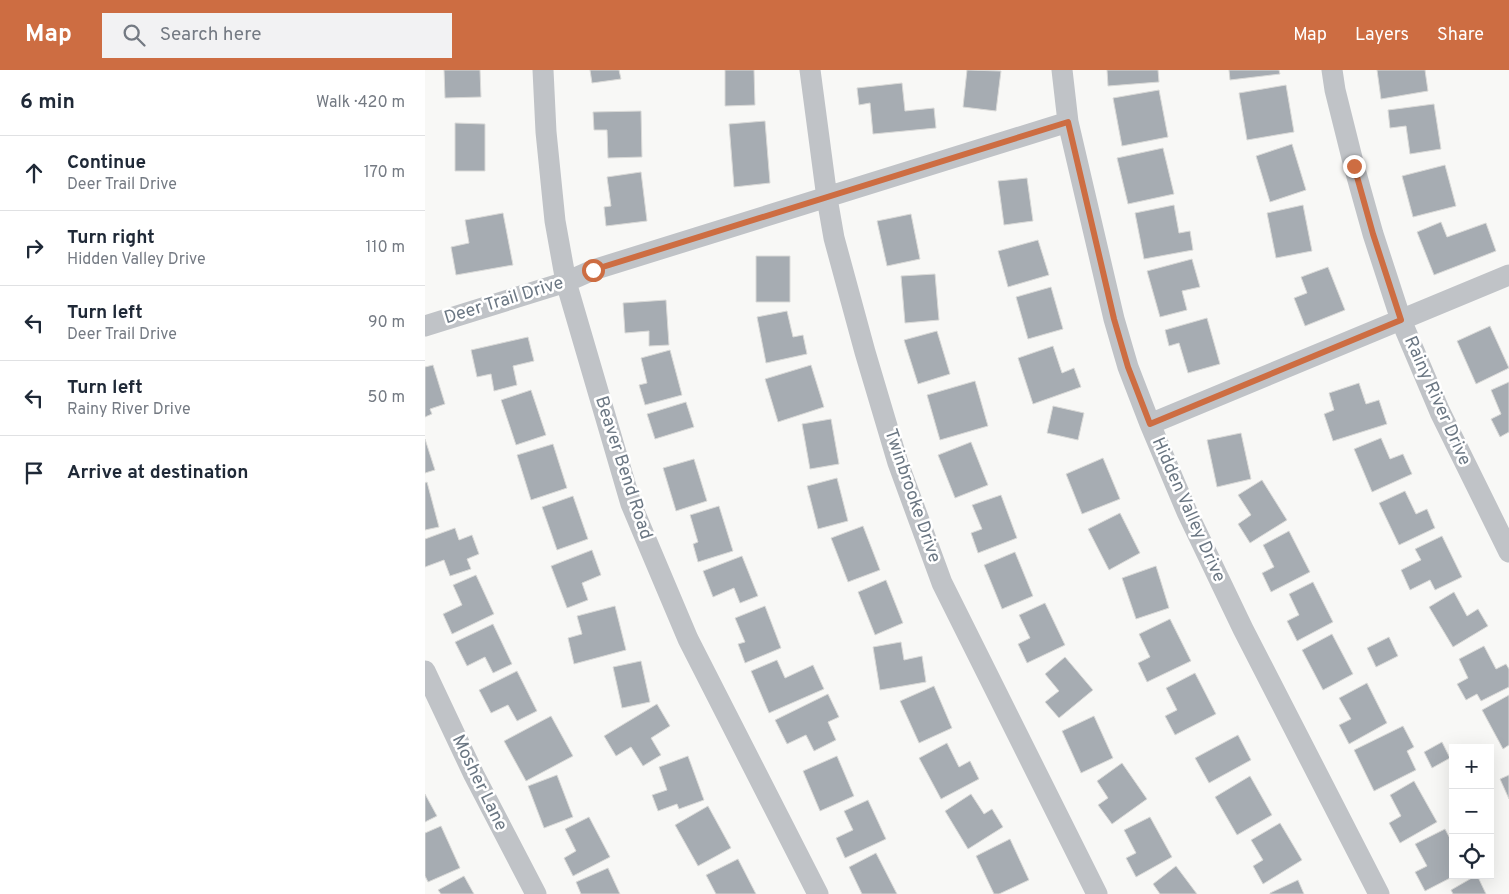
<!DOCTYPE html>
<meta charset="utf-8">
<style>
:root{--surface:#fff;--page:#f2f2f3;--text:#1f2937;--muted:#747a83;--line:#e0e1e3;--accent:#cd6d42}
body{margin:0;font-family:Overpass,sans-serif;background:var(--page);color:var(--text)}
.controls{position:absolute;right:15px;bottom:15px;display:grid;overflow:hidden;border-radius:0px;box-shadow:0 5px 20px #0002}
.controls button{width:45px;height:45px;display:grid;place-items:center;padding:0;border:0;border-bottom:1px solid var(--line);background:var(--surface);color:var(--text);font:25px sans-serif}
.stop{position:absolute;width:15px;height:15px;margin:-11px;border:4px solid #cd6d42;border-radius:50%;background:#fff}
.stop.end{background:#cd6d42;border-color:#fff;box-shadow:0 1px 5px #0008}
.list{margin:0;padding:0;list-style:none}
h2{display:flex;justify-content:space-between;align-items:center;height:65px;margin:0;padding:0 20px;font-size:21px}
h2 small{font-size:16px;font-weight:400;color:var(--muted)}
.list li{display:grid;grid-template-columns:32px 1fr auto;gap:15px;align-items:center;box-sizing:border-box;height:75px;padding:0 20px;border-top:1px solid var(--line)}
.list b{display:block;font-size:19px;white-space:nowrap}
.list p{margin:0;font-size:16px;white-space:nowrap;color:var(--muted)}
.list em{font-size:16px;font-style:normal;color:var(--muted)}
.icon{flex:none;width:28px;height:28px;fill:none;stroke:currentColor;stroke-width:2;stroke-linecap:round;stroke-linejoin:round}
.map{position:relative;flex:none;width:1084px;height:824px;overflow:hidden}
header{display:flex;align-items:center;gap:30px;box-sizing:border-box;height:70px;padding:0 25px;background:var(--accent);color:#fff}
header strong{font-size:24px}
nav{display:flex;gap:28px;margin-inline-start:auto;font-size:18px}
.search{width:350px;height:45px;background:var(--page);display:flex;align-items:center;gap:12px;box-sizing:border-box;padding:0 18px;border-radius:0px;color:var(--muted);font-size:19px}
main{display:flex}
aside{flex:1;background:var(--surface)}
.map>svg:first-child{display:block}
.building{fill:#a6acb2;stroke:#dadad8}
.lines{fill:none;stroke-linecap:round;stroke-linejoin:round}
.minor{stroke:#c0c3c7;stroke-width:21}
.route{stroke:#cd6d42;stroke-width:6}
.labels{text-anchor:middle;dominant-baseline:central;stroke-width:5;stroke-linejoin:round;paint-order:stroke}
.street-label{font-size:18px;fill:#6b7783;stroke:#fff}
</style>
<header>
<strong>Map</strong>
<div class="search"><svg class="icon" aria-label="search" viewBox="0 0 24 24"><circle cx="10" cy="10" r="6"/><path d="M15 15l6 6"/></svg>Search here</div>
<nav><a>Map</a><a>Layers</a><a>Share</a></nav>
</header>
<main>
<aside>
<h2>6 min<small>Walk · 420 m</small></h2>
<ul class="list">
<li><svg class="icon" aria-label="ahead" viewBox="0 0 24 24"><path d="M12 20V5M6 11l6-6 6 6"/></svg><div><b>Continue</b><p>Deer Trail Drive</p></div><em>170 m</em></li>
<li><svg class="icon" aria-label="right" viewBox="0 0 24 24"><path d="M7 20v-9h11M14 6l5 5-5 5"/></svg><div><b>Turn right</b><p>Hidden Valley Drive</p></div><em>110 m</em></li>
<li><svg class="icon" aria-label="left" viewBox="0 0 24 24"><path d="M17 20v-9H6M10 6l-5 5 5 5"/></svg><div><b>Turn left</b><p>Deer Trail Drive</p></div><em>90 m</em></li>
<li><svg class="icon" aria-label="left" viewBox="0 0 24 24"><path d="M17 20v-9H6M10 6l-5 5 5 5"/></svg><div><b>Turn left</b><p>Rainy River Drive</p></div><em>50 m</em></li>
<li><svg class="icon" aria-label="arrive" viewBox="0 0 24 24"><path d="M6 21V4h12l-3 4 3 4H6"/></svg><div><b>Arrive at destination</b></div></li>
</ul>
</aside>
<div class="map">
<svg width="1084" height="824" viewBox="0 0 1084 824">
<rect width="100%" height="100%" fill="#f8f8f6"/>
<path class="building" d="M19,0h36l1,27 -36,1z
M165,0h29l2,9 -29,4z
M300,0h29l1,35 -30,1z
M542,0l34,1 -5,40 -33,-4z
M682,0h51l1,12 -51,4z
M804,0h50l1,4 -50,6z
M952,0h48l3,21 -47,8z
M477,13l3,28 29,-3 2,20 -63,6 -3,-31 -11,2 -2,-17z
M861,15l8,47 -47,8 -8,-47z
M734,20l9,47 -46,9 -9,-48z
M1009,34l7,45 -31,5 -4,-28 -16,2 -2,-18z
M216,41l1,46 -34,1 -1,-28h-13l-1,-18z
M340,51l5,62 -36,4 -5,-63z
M30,53l30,1v47h-30z
M867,74l14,46 -36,12 -14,-46z
M738,78l11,46 -46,10 -11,-46z
M1020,95l11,41 -43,11 -11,-41z
M216,102l6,49 -41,5 -2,-19 7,-1 -4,-29z
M602,108l6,43 -29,4 -6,-44z
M749,135l5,28 11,-2 3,19 -49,9 -9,-46z
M878,135l9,46 -36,7 -9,-45z
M78,143l10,52 -57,10 -5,-28 18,-4 -4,-23z
M486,144l9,45 -33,7 -10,-45z
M1016,152l6,15 39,-14 10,28 -62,24 -17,-43z
M613,170l11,35 -41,12 -10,-36z
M331,186h34v46h-34z
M767,189l8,28 -18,4 5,19 -27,7 -13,-46z
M903,197l17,43 -40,16 -11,-28 13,-5 -6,-16z
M510,204l4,46 -34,3 -4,-47z
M626,217l12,42 -35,10 -12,-42z
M241,230l3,45 -20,1v-15l-24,2 -2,-30z
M362,241l6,26 10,-2 4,19 -41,9 -9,-46z
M782,248l13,46 -32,9 -9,-30 -10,3 -4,-16z
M1065,256l19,42 -33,16 -19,-43z
M512,261l13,43 -32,10 -14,-44z
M103,267l6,24 -21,5 4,19 -23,6 -3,-17 -14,3 -6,-27z
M628,276l9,27 12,-5 7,19 -48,17 -15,-46z
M245,280l12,45 -37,10 -6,-20 8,-2 -6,-25z
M8,295l12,39 -15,5 2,5 -7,3v-50z
M386,295l13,42 -46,15 -13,-43z
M550,311l13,45 -48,14 -13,-45z
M1084,312v50l-9,5 -9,-18 10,-5 -10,-24z
M934,313l7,21 13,-4 8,24 -54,17 -9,-27 10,-4 -5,-17z
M106,320l15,45 -30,10 -15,-45z
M261,332l8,25 -39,12 -8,-25z
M628,336l31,7 -6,27 -31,-7z
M406,349l8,45 -29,5 -8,-45z
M816,363l10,46 -34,8 -10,-47z
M956,368l9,21 13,-5 9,20 -40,18 -18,-43z
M0,369l10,31 -10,3z
M546,372l17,43 -33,13 -17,-43z
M128,374l14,44 -36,12 -14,-45z
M678,388l17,41 -38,15 -16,-40z
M269,389l13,42 -31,10 -13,-43z
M412,408l11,43 -30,8 -11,-43z
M837,410l25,40 -37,23 -12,-19 13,-9 -13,-20z
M2,412l12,45 -14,3v-47z
M980,421l11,23 11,-5 8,19 -36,17 -20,-42z
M576,425l16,43 -39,15 -7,-20 11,-4 -10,-24z
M148,426l15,43 -31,11 -15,-43z
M294,436l14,45 -35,11 -5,-18 5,-2 -8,-27z
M695,443l20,40 -31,17 -21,-41z
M438,456l17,44 -32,12 -17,-44z
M30,458l4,12 13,-5 7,19 -12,5 4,10 -21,7 -6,-16 -19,7v-28z
M864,461l21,41 -39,20 -9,-19 12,-6 -11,-22z
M1017,466l20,41 -27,13 -5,-10 -20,10 -9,-20 20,-10 -6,-11z
M167,480l9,25 -19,8 6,17 -21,8 -16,-42z
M590,482l18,44 -31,13 -18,-44z
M317,486l16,40 -18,7 -6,-15 -21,9 -10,-26z
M731,496l13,42 -33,11 -14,-41z
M51,505l18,39 -42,20 -9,-20 19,-9 -9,-20z
M461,510l17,43 -28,12 -17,-43z
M888,512l20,40 -36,19 -10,-20 12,-6 -10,-21z
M1029,522l13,24 11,-7 10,17 -35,21 -24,-40z
M620,533l20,42 -38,18 -9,-19 12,-6 -11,-23z
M190,536l11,44 -52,14 -6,-26 14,-4 -5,-18z
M340,536l16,42 -36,15 -7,-19 7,-2 -10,-24z
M745,549l21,42 -44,21 -9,-19 12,-6 -11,-23z
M68,554l19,40 -19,9 -8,-16 -18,9 -12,-24z
M907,564l21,40 -30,16 -21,-40z
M964,567l9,19 -22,11 -9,-19z
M476,572l3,18 18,-4 4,26 -46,8 -7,-43z
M1059,576l12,23 10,-5 3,5v18l-28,14 -4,-7 -11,6 -9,-16 11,-6 -9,-19z
M640,587l28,33 -34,28 -14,-16 14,-11 -14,-17z
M352,590l8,18 28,-13 11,24 -55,24 -18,-42z
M216,591l9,41 -28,6 -9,-41z
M92,601l20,40 -20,10 -9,-16 -17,8 -12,-23z
M770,603l21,41 -41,21 -10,-19 12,-6 -11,-22z
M942,613l20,40 -38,21 -10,-19 12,-6 -12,-21z
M509,616l18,42 -33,15 -19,-42z
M403,624l11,23 -11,5 8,18 -22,11 -8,-16 -19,9 -12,-24z
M1084,625v50l-6,4 -21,-39z
M232,634l13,22 -19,12 10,17 -18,11 -12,-19 -15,9 -12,-20z
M126,646l22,40 -47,25 -22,-40z
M669,646l19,42 -32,15 -19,-42z
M978,656l11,21 -7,4 9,19 -42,21 -20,-41z
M813,665l13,25 -42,23 -14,-25z
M1017,672l8,16 -18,10 -8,-16z
M522,673l12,24 11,-6 9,18 -38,20 -22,-41z
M263,686l16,44 -25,9 -2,-5 -19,7 -6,-16 15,-5 -8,-23z
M412,686l17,40 -34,15 -17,-40z
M697,693l25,36 -35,25 -14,-19 10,-7 -11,-17z
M132,705l16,42 -29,11 -16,-42z
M1084,705v24l-9,-20z
M825,706l22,39 -35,20 -22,-38z
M989,711l23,41 -37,21 -11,-20 12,-7 -11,-21z
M0,724l12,22 -12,6z
M546,724l13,20 8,-5 11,18 -35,22 -23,-38z
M443,730l18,39 -41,19 -9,-20 17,-8 -9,-19z
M283,736l23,42 -33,18 -23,-41z
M164,747l21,40 -37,19 -9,-18 12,-7 -11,-22z
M725,747l22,40 -36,20 -10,-19 10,-5 -12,-23z
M855,753l22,37 -39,24 -10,-18 10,-6 -12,-20z
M16,756l19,42 -32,14 -3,-6v-43z
M1020,759l8,15v31h3l-31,16 -10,-19 12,-6 -12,-22z
M585,769l19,41 -30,14h-5l-18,-38z
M451,783l21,41h-35l-13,-27z
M313,789l18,35h-40l-10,-19z
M751,796l21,28h-37l-7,-10z
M183,798l12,26h-39l-5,-12z
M1052,805l9,19h-33l-2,-4z
M39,806l10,18h-33l-3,-4z
M873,810l6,14h-34v-1z"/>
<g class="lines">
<path class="minor" d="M118,0l3,62 9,89 11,61 65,222 57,135 130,255
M385,0l17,128 7,40 31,114 33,111 44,120 155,311
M637,0l6,52 46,197 14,48 22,57 37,88 56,117 136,265
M907,0l3,20 19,76 19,68 28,86 39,92 69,140
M0,256l141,-44 27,-12 475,-148
M725,354l359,-149
M0,601l49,104 62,119"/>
</g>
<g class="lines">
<path class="route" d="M168,200l475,-148 46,197 14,48 22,57 251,-104 -28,-86 -19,-68"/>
</g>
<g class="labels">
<g class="street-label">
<text transform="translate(79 231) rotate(-17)">Deer Trail Drive</text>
<text transform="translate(1012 331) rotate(66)">Rainy River Drive</text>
<text transform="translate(198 398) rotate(72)">Beaver Bend Road</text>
<text transform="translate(487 426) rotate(71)">Twinbrooke Drive</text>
<text transform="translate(763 440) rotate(66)">Hidden Valley Drive</text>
<text transform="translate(54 713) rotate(64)">Mosher Lane</text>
</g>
</g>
</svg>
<div class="controls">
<button>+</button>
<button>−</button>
<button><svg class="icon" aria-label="locate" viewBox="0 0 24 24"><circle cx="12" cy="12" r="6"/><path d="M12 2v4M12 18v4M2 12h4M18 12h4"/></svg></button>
</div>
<div class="stop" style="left:168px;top:200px"></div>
<div class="stop end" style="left:929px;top:96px"></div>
</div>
</main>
